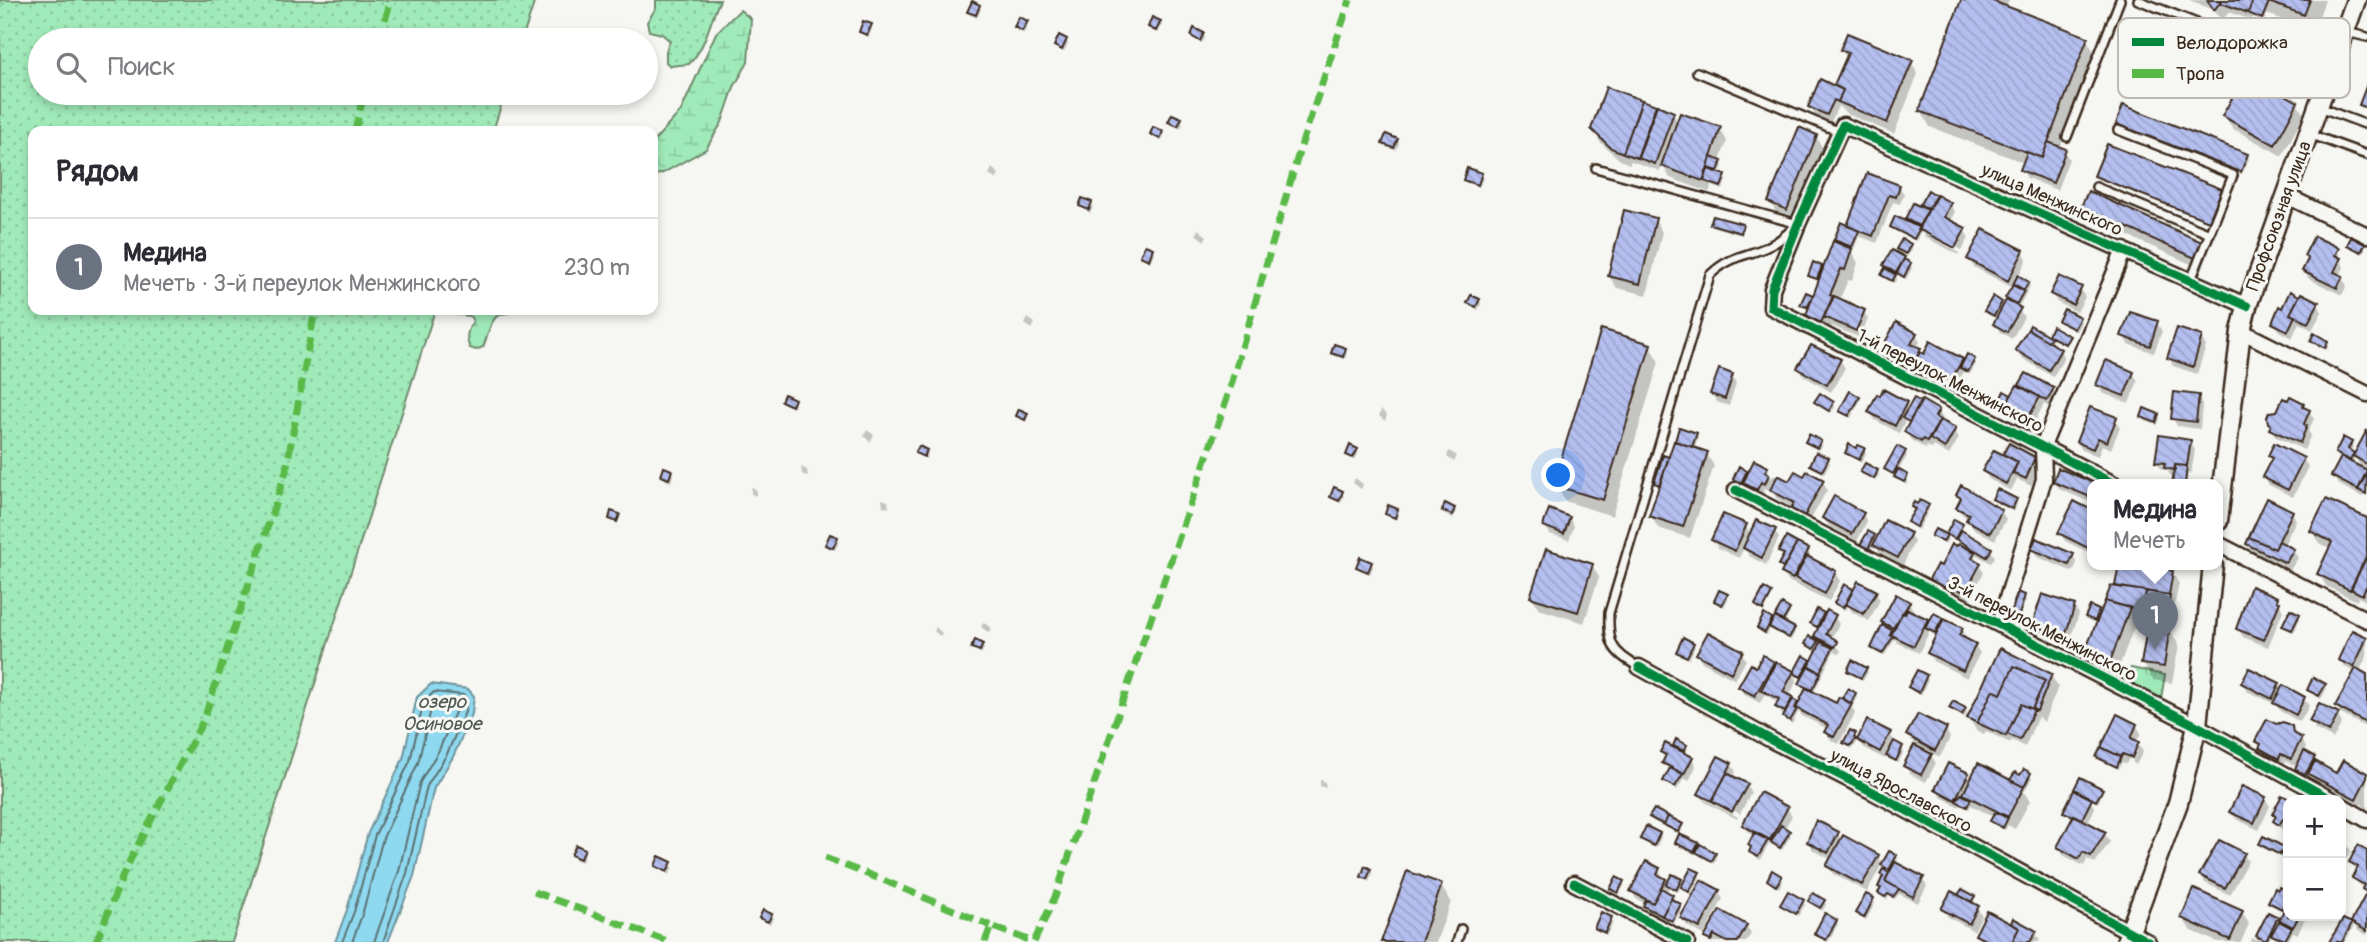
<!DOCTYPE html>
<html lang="ru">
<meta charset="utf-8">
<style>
:root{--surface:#fff;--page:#f7f7f7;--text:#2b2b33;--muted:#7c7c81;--line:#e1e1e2;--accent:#0b8043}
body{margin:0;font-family:Pangolin,sans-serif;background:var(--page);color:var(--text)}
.controls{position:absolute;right:21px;bottom:21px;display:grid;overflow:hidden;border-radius:14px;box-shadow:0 4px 10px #0003}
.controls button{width:63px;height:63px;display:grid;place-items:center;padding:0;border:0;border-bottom:2px solid var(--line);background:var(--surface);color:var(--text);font:35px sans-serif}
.you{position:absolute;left:1559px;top:476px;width:24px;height:24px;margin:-18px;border:5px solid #fff;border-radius:50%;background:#1a73e8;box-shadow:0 0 0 10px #1a73e833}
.badge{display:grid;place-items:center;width:46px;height:46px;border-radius:50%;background:var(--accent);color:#fff;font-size:23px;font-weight:700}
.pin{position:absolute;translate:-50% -58px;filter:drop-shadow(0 2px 4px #0008)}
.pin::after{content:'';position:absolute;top:37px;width:24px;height:21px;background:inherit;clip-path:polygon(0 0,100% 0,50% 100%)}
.popup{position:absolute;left:2087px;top:479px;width:136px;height:91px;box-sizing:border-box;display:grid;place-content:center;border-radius:14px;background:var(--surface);filter:drop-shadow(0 2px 5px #0005);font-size:23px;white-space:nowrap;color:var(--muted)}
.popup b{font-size:26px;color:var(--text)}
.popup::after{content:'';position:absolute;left:50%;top:100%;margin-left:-14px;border:14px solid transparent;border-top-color:var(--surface)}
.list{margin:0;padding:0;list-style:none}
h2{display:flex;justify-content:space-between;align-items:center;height:91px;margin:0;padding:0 28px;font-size:30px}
h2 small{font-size:23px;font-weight:400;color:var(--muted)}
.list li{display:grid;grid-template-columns:46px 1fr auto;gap:21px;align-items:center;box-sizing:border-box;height:98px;padding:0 28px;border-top:2px solid var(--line)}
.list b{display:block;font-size:26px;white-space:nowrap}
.list p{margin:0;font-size:23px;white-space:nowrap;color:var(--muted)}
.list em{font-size:23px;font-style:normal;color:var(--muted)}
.icon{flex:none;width:38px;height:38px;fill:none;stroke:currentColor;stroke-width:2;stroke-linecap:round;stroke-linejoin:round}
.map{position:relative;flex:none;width:2367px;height:942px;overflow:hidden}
.search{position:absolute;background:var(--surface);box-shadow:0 4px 10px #0003;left:28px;top:28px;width:630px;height:77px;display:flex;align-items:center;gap:18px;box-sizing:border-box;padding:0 24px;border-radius:38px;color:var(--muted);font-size:26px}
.panel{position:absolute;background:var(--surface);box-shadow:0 4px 10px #0003;left:28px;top:126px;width:630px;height:189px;border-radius:14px}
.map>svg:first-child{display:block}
.grass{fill:url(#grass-dots);stroke:#6e8a6c;stroke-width:2}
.forest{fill:url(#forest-firs);stroke:#6e8a6c;stroke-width:2}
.wetland{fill:url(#wetland-marsh);stroke:#6e8a6c;stroke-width:2}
.park{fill:url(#park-tufts);stroke:#6e8a6c;stroke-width:2}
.water{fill:#8ed9ef;stroke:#6d939b;stroke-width:2}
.shadow{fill:#0003;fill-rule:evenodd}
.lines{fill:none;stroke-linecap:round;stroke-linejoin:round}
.shore{stroke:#5c7072;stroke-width:2}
.building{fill:url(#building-back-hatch);stroke:#3b2a1e;stroke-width:2}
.service-casing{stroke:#3b2a1e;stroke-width:12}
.minor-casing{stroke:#3b2a1e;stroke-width:19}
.tertiary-casing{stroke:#3b2a1e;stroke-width:23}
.service{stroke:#f6f6f2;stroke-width:7}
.minor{stroke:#f6f6f2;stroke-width:14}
.tertiary{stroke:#f6f6f2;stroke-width:18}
.quiet{stroke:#58b947;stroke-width:7;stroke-dasharray:14 7;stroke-linecap:butt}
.cycleway-casing{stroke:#f6f6f2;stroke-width:13}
.cycleway{stroke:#00873e;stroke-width:9}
.labels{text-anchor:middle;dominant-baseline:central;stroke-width:6;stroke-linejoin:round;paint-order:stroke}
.street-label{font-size:18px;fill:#3b2a1e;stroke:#f6f6f2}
.water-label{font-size:19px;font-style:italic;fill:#505652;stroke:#f6f6f2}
.key{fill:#f6f6f2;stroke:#beb9b2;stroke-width:2}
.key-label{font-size:19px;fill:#3b2a1e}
</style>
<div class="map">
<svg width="2367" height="942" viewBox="0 0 2367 942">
<defs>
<pattern id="grass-dots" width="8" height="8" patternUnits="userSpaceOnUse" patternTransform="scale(1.75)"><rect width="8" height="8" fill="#a0eab9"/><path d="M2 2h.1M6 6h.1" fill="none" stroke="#8bc99f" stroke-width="1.8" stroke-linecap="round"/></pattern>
<pattern id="forest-firs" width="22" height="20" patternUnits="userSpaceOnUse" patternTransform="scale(1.75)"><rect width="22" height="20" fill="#a0eab9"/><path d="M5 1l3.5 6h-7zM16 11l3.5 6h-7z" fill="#8bc99f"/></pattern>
<pattern id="wetland-marsh" width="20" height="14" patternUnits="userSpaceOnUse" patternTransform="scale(1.75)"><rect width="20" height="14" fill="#a0eab9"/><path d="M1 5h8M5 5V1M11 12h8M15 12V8" fill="none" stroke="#8bc99f"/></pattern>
<pattern id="park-tufts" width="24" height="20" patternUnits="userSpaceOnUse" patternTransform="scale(1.75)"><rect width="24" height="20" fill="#a0eab9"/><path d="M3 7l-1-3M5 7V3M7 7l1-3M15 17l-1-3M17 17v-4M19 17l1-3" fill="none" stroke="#8bc99f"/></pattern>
<pattern id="building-back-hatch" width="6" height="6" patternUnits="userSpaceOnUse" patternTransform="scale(1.75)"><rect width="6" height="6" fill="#b4bff0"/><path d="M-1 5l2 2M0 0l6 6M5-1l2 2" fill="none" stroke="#9ca4cd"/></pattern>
</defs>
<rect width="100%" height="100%" fill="#f6f6f2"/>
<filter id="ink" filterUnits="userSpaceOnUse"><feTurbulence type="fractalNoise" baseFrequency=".0143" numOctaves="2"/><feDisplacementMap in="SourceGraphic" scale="14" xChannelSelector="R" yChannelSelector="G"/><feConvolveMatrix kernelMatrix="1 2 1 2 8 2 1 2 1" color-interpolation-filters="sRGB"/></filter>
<g filter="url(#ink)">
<path class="grass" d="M0,0h535l-13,40h-482v53h465l-12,38h-460v179h402l-203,632h-232z
M656,0h64c-11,22 -13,46 -31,64l-19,2 -4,-4v-11l4,-10 -8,-7 -13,-3 -2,-9 9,-14z"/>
<path class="forest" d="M452,310h63c-6,5 -10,2 -16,5 -9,4 -12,24 -16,32l-7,3 -6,-2c-5,-10 -3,-17 3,-27l-3,-5 -17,-2z"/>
<path class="wetland" d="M740,10l11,9 -3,43 -14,25 -12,35 -16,27 -43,24 -10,3v-34l28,-31 35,-78z"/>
<path class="park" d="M2131,668l34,7 -5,29 -33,-15z"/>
<path class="water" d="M431,684l37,5 6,7 -2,18 -19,43 -19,31 -20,88 -26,66h-53l12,-32 21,-77 35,-74 14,-62z"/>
<path class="shadow" d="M1963,0h46l-3,8 80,30 10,17 -36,94 4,2 5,8 -12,31 -30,-12 -5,-8 3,-7 -95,-36 -9,-16z
M2189,0h136l-11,31 -47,-17 -3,7 -11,-4 -1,3 -23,-8 -7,9 -8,-11z
M979,6l2,3 -4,9 -6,-3 -2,-4z
M1026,22l2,3 -4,8 -6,-2 -2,-4z
M1160,22l2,3 -4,8 -6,-2 -2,-4z
M870,25l2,4 -3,8 -6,-2 -2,-4z
M1203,34l2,4 -3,5 -9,-7z
M1066,40l2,4 -4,8 -6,-3 -2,-3z
M1842,50l69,12 7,12 -24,60 -47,-20 -9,-8 -7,16 -16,-7 -5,-8 28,-18 -2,-4 11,-26z
M1643,102l30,11 5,10 42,6 7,12 -7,20 3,5 -4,9 7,5 -3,10 -11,-4 -3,6 -39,-14 -8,-14 -2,7 -29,-10 -2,3 -9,-4 -20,-18 -7,-13z
M2297,103l7,12 -22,41 -50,-28 -8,-12z
M1181,120l2,3 -3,6 -10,-7z
M2118,123l129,32 2,4 -7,15 -122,-47z
M1162,132l2,3 -2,6 -10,-7z
M1816,136l7,13 -29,72 -16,-6 -8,-13z
M1397,140l2,4 -3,6 -10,-3 -2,-4z
M992,168l7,6 -3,6 -7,-6z
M1481,175l2,3 -4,9 -12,-4 -2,-3z
M2096,175l125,16 2,3 -12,29 -113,-44z
M1899,186l5,8 -4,10 -7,-2 -16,41 -18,-7 -5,13 -5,-2 9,16 -6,18 -4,-1 -9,21 25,11 4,7 -8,19 -28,-12 -4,8 -13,-7 -7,-12 1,-5 -7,-5 9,-9 2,4 7,-18 -10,-7 11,-8 3,5 15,-26 -3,-6z
M1929,193l7,6 14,5 5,8 -6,10 15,8 5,8 -7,12 -37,-20v4l35,19 -1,2 -34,-18 -4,-7 -5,11 -22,-11 -2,-3 18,-2 -3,-7 13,-11z
M1091,204l2,3 -3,6 -9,-7z
M2083,207l118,37 7,12 -6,13 -112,-50z
M1655,220l7,12 -15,63 -30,-7 -8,-12z
M1712,224l30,2 2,3 -2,6 -28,-8z
M1198,229l9,7 -3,5 -8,-7z
M1910,245l2,4 -4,7 -10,-7z
M2349,245h15l1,4 -2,5z
M2337,249l7,18 -4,9 7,9 -5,10 -33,-16 -5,-8 5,-9 -3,-6z
M1152,250l2,3 -4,9 -6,-3 -2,-3z
M2023,251l4,8 -9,18 12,9 -12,22 6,9 -12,22 -12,-7 -5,-8 3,-4 -12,-9 15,-8 3,5 9,-20 -39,-21 -5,-8z
M1903,258l9,10 -6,11 -14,-8 5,8 -3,4 -9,-5 -2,-3 4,-7 -2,-3z
M2080,289l5,8 -8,15 -20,-10 -5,-8z
M2291,293l27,11 4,8 -10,18 -13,-7 -7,15 -13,-7 -5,-8z
M1479,300l2,4 -3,6 -9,-7z
M1028,318l7,5 -3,6 -7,-5z
M2079,318l2,4 -5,10 -16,-11z
M2157,323l5,8 -8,22 -26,-9 -5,-8z
M2053,328l17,12 -3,6 -14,-7 -3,5 10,6 4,8 -11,19 -31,-19 -5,-8 15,-16 -2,-5 18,9z
M1916,334l4,8 -3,6 7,9 37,3 3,4 10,-4 2,4 -6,10 -6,-3 -8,16 -26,-14 -4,8 -29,-14 -4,-8 1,-3 -4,-2 -5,-8z
M2201,338l5,8 -9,28 -24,-8 -4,-8z
M2312,341l15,1 2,4 -2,4z
M1649,345l10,17 -47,154 -47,-15 -10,-16z
M1345,350l2,3 -2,6 -10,-3 -2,-4z
M1840,360l5,8 -14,24 -27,-16 -5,-8z
M2133,373l5,8 -9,22 -27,-10 -4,-8z
M2026,375l27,14 4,8 -6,11 -7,-4 -12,23 -21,-12 -11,-11 10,-8 1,3z
M1732,376l4,7 -7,23 -12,-4 -5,-8z
M2198,397l4,8 -2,24 -23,-3 -4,-8z
M1858,398l2,3 -9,17 -8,-4 -2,-3z
M794,400l1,4 -1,4 -10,-4 -1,-3z
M1914,401l24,10 5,8 -2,3 13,8 5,8 -10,17 -15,-9 -2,3 -5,-3 -1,3 -15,-9 -5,-8 5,-8 -6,-3 -6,12 -24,-13 -5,-8 36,-9 3,6z
M1816,402l17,2 2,3 -4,6z
M2303,404l11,15 -6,12 3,4 -7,15 -28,-13 -5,-8z
M1381,410l6,5 -2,6 -6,-5z
M1026,414l2,3 -2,5 -8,-6z
M2158,416l2,3 -3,6 -12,-4 -2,-4z
M2115,419l5,8 -9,22 -9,-4 -4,11 -16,-6 -5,-8z
M867,430l7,5 -4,7 -6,-6z
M1696,434l2,3 -4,12 12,4 8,13 -24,72 -32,-10 -7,-12 10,-29 -5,-4 23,-39 -3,-4z
M2367,434v61l-3,-1 -2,3 -24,-13 -5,-8 9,-18 -5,-5 14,-10 2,4 -3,5 5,4zM2355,457l7,12 -10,-5z
M1807,442l13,1 2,3 -3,4z
M2190,442l5,8 -4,24 -3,-1 -2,11h-12l1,-8 -5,-1 -3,-5 -6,-1 -4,-8z
M2009,446l25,13 5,8 -8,19 -14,-7 -6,12 -22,-12 -5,-8 20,-14z
M1356,450l2,3 -3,7 -5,-2 -2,-3z
M1864,450l2,3 -5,10 -14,-10z
M926,451l2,3 -2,5 -9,-6z
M1449,451l8,5 -3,6 -7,-5z
M1905,453l2,3 -9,15 9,6 1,3 -2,5 -20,-16z
M2270,456l33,3 5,8 -15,30 -24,-12 -5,-8 9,-16z
M1828,460l2,3 -6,11 -12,-9z
M801,467l6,3 1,7 -6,-3z
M1767,468l5,10 2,-3 16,8 15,-5 18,4 4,8 -16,29 -35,-21 -5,-10 -2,3 -4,-3 -4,9 -11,-6 -5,-9 -2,3 -8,-7 11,-6 2,4z
M671,471l2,4 -2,7 -6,-2 -2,-4z
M1862,472h15l2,3 -4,6z
M1355,478l8,6 -2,5 -8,-6z
M2055,481l37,3v19l-33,-14z
M751,487l5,2v7l-5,-2z
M1342,492l2,4 -3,7 -7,-3 -2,-3z
M1958,495l43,16 5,8 -11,21 -22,-12 -4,-9 -6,-4 -5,-7 3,-6z
M882,499l6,2 1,7 -6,-2z
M1994,499l22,2 1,3 -3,8 -18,-10z
M1927,506l2,4 -11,20 -7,-4 -2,-4 7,-11 -3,-4z
M1454,509l2,3 -3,6 -7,-3 -2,-4z
M1397,511l2,3 -2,6 -10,-7z
M2092,512v42l-27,-13 -5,-8z
M2292,512l4,8 -12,25 9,5 5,8 -8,12 -38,-18 -4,-8z
M1863,514l4,8 -10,19 -28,-15 -5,-8z
M1569,518l5,8 -5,14 -19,-6 -5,-8z
M2367,520v86l-3,-6 -6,-3 -1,4 -31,-15 -7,-13 12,-24 -11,-6 -8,-12z
M1745,525l6,10 23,-5 5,8 -13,27 -17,-9 -5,-9 -5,11 -21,-10 -5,-8z
M1961,526l2,3 -2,3 29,17 5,8 -4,6 -18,-10 11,19 -14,27 -19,-9 -3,6 -14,-7 7,-20 20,-25 -3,-5 -1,2 -9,-7z
M1910,535l4,7 -11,23 -24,-13 -5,-8 -4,8 -8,-7 12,-8 3,4z
M1933,536h13l2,4 -3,4z
M837,538l2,4 -4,8 -6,-2 -2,-4z
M1796,544l12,7 4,9 23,13 5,8 -11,20 -41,-20 -5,-8 2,-3 -5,-5 5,-9 -5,-4z
M2033,549l39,6 5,8 -4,9 -35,-15z
M1371,563l2,4 -3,7 -10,-4 -2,-3z
M2131,564h39l-1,8h3l7,12 -10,45 10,16 -7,38 -19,-3 -10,-17 5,-32 -3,-1 -5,-8 1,-6 -10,-2 5,8 -21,56 -24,-7 -7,-12 13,-35 -10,-7 11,-6 3,5 11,-28 7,1 -2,-3z
M1592,565l7,12 -15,46 -45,-14 -7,-12z
M1852,590l2,3 21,-1 5,8 -11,21 -17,-9 -4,-7 -3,5 -9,-7z
M1726,596l2,3 -4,8 -6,-3 -2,-3z
M2024,597l2,3 -6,17 -7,-2 -2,-4z
M2277,599l6,12 -15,36 -25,-10 -5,-8z
M1909,603l5,8 -2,3 14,7 3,4 13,-5 2,3 18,7 4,8 -1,2 10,5 5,8 -13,25 -34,-17 -4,-8 8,-17 -8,-4 -10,21 -21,-10 -3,-4 -11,17 -10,-5 -1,-3 15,-19 -5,-7z
M2074,606l5,8 -10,29 -31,-11 -4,-8z
M1782,607l8,6 -6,11 11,8 -4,8 -21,-11 -3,6 -8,-7 6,-11 9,5z
M1823,615l2,3 9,-2 5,8 -8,15 10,12 -1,3 -6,-3 -21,43 24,12 11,-3 -4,-5 11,-4 2,3 -5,10 3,6 -16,31 -8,-4 -5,-8 2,-3 -26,-13 -3,-5 -7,13 -10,-9 -5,-8 2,-3 -14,-10 -5,9 -15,-8 -5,-8 17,-18 6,-12 30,15 4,8 -8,17 9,9 9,-17 -6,-5 2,-5 -7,-3v-5l8,-14 8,5 6,-10 -11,-8 3,-6 10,6 -4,-8 3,-7 -7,-6z
M2299,615l1,3 -6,15 -8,-4 -2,-3z
M983,622l8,6 -2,5 -8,-6z
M936,627l6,6 -2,3 -6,-5z
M2353,632l14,7v17l-8,16 8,4v52l-26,-14 -4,-8 18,-34 -10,-5 -5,-8z
M1693,644l2,3 -6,12 -9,-4 -2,-3z
M982,645l2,4 -3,5 -8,-6z
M1741,652l5,8 -11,20 -33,-18 -4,-8z
M1866,669l2,3 -5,9 -14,-10z
M2051,675l7,12 -14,35 -6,-6 -13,31 -13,-7 -2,3 -24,-12 -2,3 -8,-4 -7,-12z
M1926,677l2,3 -7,15 -9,-4 -2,-4z
M2243,683l36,2 3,5 22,8 5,8 -9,16 -20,-11 -3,-6 -30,-14z
M2325,685l2,3 -6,11 -12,-9z
M1951,708l14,2 2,3 -3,5z
M2337,715l5,8 -9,16 -18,-10 -4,-8z
M2136,725l5,8 -5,10 3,3h-3l-10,18 -4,-2 -4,7 -18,-9 -2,-3z
M2276,726l14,1 16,20 -3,5 11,6 1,5 22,12h30v35l-6,-7 -1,2 -45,-24 -5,-8 -3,4 -8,-5 -2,-5 -11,-6 -3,4 -18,-9 -8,-15z
M1946,730l4,8 -10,19 -11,-5 7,11 -10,19 -16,-8 -5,-8 11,-21 -8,-10z
M1889,734l15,17 -6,12 -8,-4 -2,-5 -3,5 -21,-11 -5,-8z
M1855,735l2,8 -5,6 -7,-6z
M1675,746h11l2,3 -3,6 7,3 4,8 -7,15 -5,-3 -7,12 -12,-9 4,-11 -7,-18 16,-1z
M2139,746l4,6 -7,13 -4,-3z
M1731,764l5,8 -3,6 14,7 4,8 -11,21 -36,-19v4l34,18 -1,2 -32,-17 -5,-8z
M1967,775l4,6 44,4 6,-7 9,-3 2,3 -8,14 6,9 -15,28 -7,-4 -3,5 -11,-6 -2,-3 2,-4 -23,-12 -2,4 -9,-4 -1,2 -18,-10 -4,-8z
M1320,779l5,3 1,6 -6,-2z
M2076,789l25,1 2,3 -5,10 -9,-4 6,9 -8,16 18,10 5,8 -15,21 -8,-4 -3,7 -21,-11 -4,-8 14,-26 -8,-10 14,-17z
M2283,798l5,3v25l-4,6 -9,-11 2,-3 -3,-4z
M2265,799l5,7 -11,24 -23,-11 -5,-8z
M1787,808l5,8 -8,13 7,6 -9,15 -13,-6 -9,16 -7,-5 -3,-10 5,-9 -6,-3 -5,-8z
M1651,817l31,8 1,3 -3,6 -27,-13z
M1659,834l2,3 -5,11 -14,-9z
M1838,834l4,7 36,15 5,9 13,-9 2,4 -3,4 27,15 5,7 -9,17 -19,-9 -4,5 -6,-3 -2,4 -5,-3 -2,-10 4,-9 -1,-6 7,4 2,-3 -10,-9 -15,28 -34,-18 -5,-8 4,-6 -19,-10 -4,-8z
M2341,840l5,3 5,8 -9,14z
M1677,843l20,2 3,4 15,5 2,4 -3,5 -14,-7 -3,-4 -1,3 -17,-9z
M2261,844l22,5 2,3 -3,6 -19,-10z
M584,850l1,4 -3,8 -7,-3 -2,-4z
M2367,852v42l-13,-16 4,-7 -7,-9z
M2244,854l4,8 -18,33 -25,-12 -4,-8z
M671,864l2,3 -4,8 -12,-9z
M1370,870l2,4 -3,8 -6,-6z
M1659,870l9,15 5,-9 8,5 3,4 14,-12 2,4 -9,17 -9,-9 -4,7 -9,-5 -3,6 6,3 10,13 -8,14 -6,-3 -1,3 -18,-9 -4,-8 1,-2 -10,-5 -4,-8z
M1781,877l2,4 -4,7 -10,-8z
M1623,882l1,4 -5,9 -7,-6z
M1441,886l10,16 -15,40h-53z
M2280,889l8,4v23h18l-8,18 -5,-2 -5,10h-13l1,-2 -4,-6 -4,8h-18l2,-4 4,2 13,-26 8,4v5l7,3 -3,-6 4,-8 -15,-10z
M1718,891l5,8 -19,36 -17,-9 -5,-8z
M2367,896v39l-10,-5 -4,-8z
M1973,897l2,3 -2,5 4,3 5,8 -8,15 -26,-14 -5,-8 16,-11z
M1873,900l2,3 -9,17 -7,-3 -2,-4z
M1803,901l2,4 -7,11 -16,-11z
M1810,901h14l2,4 -4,6z
M1721,912l25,14 5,8 -5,8h-37l-3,-4z
M2242,912l7,12 -8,18h-24l-27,-12 -7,-12z
M771,915l2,4 -3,5 -9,-6z
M1611,919l2,3 -6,13 -9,-4 -2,-3z
M1836,921l2,3 -10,18 -10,-5 -2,-3z
M2014,921l21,11 5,8 -1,2h-58l-4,-8 34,-8z
M2344,921l10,5 -9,16h-13z"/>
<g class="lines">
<path class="shore" d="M342,942l12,-30 21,-77 35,-74 14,-60 10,-9 30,3 3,4 -2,13 -18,42 -20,32 -20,87 -24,69
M352,942l10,-27 21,-77 35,-75 14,-58 5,-4 17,2 2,7 -17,40 -19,32 -21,89 -25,71"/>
</g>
<path class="building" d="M1961,0h29l98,37 -46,121 -123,-47z
M2207,0h15l-8,10z
M2222,0h31l-5,13 -27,-10z
M2253,0l16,2 -7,17 -14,-6z
M2263,0h47l-6,15z
M972,1l8,4 -4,10 -9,-3z
M1019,17l9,4 -6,10 -8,-4z
M1152,17l9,4 -5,10 -8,-4z
M863,21l9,3 -5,11 -8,-3z
M1194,28l10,5 -4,8 -9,-5z
M1847,33l66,27 -26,63 -49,-21 5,-12 -9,-5 14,-32 -8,-3z
M1059,35l8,4 -5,11 -8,-4z
M2246,73l52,29 -23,43 -53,-29z
M1820,79l23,11 -5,12 -4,-2 -7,15 -19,-8z
M2367,84v24l-8,-3z
M1606,87l36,13 -19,53 -12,-5 -20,-19z
M1642,100l14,5 -19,53 -14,-5z
M1657,105l17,7 -19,52 -17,-6z
M2123,105l125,49 -7,18 -125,-48z
M1680,113l41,14 -18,54 -42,-15z
M1172,114l10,4 -4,8 -10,-4z
M1153,127l10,4 -3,8 -10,-5z
M1799,127l18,8 -30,75 -19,-8z
M1386,134l12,5 -4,9 -12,-4z
M2048,142l18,7 -13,34 -33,-13 7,-18 15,6z
M2107,144l115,45 -13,32 -115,-45z
M1711,157l11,4 -4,10 -10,-3z
M1467,168l15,5 -4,12 -15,-5z
M1708,169l18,6 -5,12 -17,-6z
M1867,173l33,12 -4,12 -7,-2 -16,41 -26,-10z
M1928,190l8,5 -8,14 -8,-5z
M2088,191l114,51 -7,16 -114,-51z
M1937,195l14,8 -7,14 22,11 -11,20 -37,-19z
M1082,198l10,4 -3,8 -10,-4z
M1913,203l15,7 -9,16 -14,-7z
M1624,210l32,8 -16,66 -32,-8z
M1713,216l30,8 -2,9 -31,-9z
M1895,216l25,12 -6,11 -24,-12z
M1841,222l18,9 -7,16 -18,-7z
M1983,229l41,21 -16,31 -41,-22z
M2314,236l25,12 -4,7 6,3 -7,14 9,4 -6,12 -35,-17 6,-12 -4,-3z
M2351,237l14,7 -4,8 -14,-7z
M1902,239l9,5 -5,10 -10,-5z
M1833,241l19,8 -7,21 -4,-1 -11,26 3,1 -12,27 -15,-8z
M1145,245l8,3 -4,12 -9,-4z
M1892,250l13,7 -9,16 -13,-8z
M1904,259l7,4 -7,14 -7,-4z
M1813,262l9,4 -5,13 -9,-3z
M1885,268l11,7 -4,6 -11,-6z
M2018,275l11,7 -5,8 -11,-6z
M2059,276l23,11 -9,18 -23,-11z
M2013,285l11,6 -8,14 -11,-7z
M2290,291l9,5 -9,18 5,2 -7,15 -16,-8 7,-17 3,2z
M1806,292l7,3 -6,12 -7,-2z
M2301,293l18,9 -11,21 -18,-9z
M1471,295l9,4 -4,8 -9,-4z
M1834,296l31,14 -9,21 -32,-14z
M1993,296l9,6 -8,14 -10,-5z
M2006,300l15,8 -14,24 -14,-8z
M2064,309l16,8 -6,12 -16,-8z
M2130,312l28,9 -8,25 -29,-10z
M1896,322l21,11 -6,11 10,4 -11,22 -19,-11 3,-7 -11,-6z
M2030,325l21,12 -3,4 -20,-12z
M2052,326l18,10 -5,8 -17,-9z
M2177,328l25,8 -9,31 -26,-9z
M1601,329l50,15 -48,156 -50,-15z
M2028,329l33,20 -12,21 -34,-20z
M2314,333l14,8 -3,7 -15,-7z
M1930,341l33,18 -12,21 -26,-14 -4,8 -10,-6 9,-16 4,2z
M1334,344l12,4 -3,9 -12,-4z
M1811,345l30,14 -14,26 -30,-17z
M1967,354l8,5 -7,13 -8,-4z
M2106,360l28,12 -10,24 -28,-11z
M1719,369l14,5 -8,25 -15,-5z
M2026,373l28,15 -7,13 -28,-16z
M2017,385l23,12 -13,23 -23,-12z
M1883,389l24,13 -12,24 -27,-14 9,-18 3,2z
M1850,391l10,6 -11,19 -10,-5z
M2004,391l7,4 -7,13 -6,-4z
M2174,392l25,3 -3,27 -25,-3z
M1820,393l14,9 -5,9 -15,-9z
M784,394l11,5 -3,7 -11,-5z
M2290,396l14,7 -1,4 7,3 -6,14 3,2 -7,17 -31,-14 2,-4 -3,-2 -1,-6 2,-5 8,-1 6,-13 5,2z
M1914,398l7,4 -12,20 -7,-4z
M1922,400l17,10 -4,7 5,3 -13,22 -4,-3 -2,3 -17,-10z
M2090,407l27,10 -10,25 -9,-4 -5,11 -17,-7z
M2144,408l15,6 -3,9 -15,-6z
M1019,409l9,4 -3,7 -9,-4z
M1940,420l16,8 -11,20 -15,-9z
M1679,427l18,6 -5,14 -17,-6z
M2367,430v34l-14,-8z
M1809,434l12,7 -4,7 -12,-6z
M2159,435l32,5 -4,26 -12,-1v5l-11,-2 1,-5 -10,-1z
M2343,437l9,5 -4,7 6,4 -4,8 -15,-8z
M1674,441l34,11 -25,75 -34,-11z
M2009,443l26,14 -9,22 -13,-6 5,-11 -15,-8z
M2274,443l30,15 -16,32 -26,-13 10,-19 -4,-2z
M1849,444l7,4 2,-3 7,3 -6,12 -14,-7z
M1350,445l8,4 -5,9 -7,-3z
M919,446l8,4 -3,7 -9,-4z
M1897,446l9,5 -13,23 -9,-5z
M1994,450l24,12 -12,22 -24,-13z
M1816,452l13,6 -7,13 -12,-6z
M1663,455l6,2 -9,28 -6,-2z
M2341,457l26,13 -9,20 -27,-14z
M1754,460l14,7 -3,5 4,2 -4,10 -4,-2 -4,8 -14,-7z
M1865,463l13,7 -4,9 -14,-7z
M2175,465l12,1 -2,18h-13z
M1739,466l8,5 -6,12 -8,-4z
M664,467l8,3 -3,9 -8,-3z
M2058,468l36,15 -6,13 -35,-14z
M1898,469l10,6 -4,7 -10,-5z
M1795,471l9,5 3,-5 17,9 -20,37 -14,-7 4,-7 -24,-13 8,-15 11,6z
M2366,475l1,1 -1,18 -8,-4z
M1961,485l41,25 -12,23 -24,-13 3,-6 -13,-6 5,-10 -5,-3z
M1334,487l9,4 -4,10 -9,-4z
M1997,489l20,10 -5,10 -20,-10z
M1834,496l30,17 -12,21 -30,-16z
M2267,498l26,13 -18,38 -26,-12z
M2326,499l41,19v37l-17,35 -33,-16 15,-32 -22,-11z
M1920,500l9,5 -13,22 -9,-5 8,-13 -4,-2 3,-5 3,2z
M2074,501l18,9v30l-4,8 -30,-15z
M1445,503l10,5 -3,7 -10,-4z
M1388,505l10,4 -3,9 -10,-4z
M1549,509l21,8 -6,17 -21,-8z
M611,511l9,3 -3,8 -8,-3z
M1723,514l24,10 -12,27 -24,-11z
M1954,519l9,5 -8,15 -9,-5z
M1756,520l20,9 -14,29 -19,-10z
M1885,520l26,13 -13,25 -25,-13z
M1935,529l12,6 -4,7 -12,-6z
M1961,530l31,18 -5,9 -31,-18z
M1868,531l7,4 -7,14 -8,-4z
M830,534l8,3 -5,11 -8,-3z
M1786,537l11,6 -14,25 -5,-3 6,-11 -6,-2z
M2249,537l26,12 4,-8 15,8 -8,14 -40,-19z
M2036,538l38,16 -5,11 -38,-16z
M1797,543l12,6 -16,30 -12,-6z
M1952,544l5,2 2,-2 16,8 -3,6 9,5 -16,30 -18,-10 -3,7 -16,-9 9,-17 4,2z
M1546,549l47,15 -15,48 -48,-15z
M1807,556l29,15 -11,23 -30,-16z
M2367,556v29l-5,10 -11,-6z
M1360,557l12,5 -4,10 -12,-5z
M2119,564h43l-1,4 12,3 -4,24 -54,-9z
M1858,581l19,10 -13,23 -18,-10z
M1844,584l9,5 -10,19 -9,-5z
M2111,586l35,5 -3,20 -38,-10z
M2251,586l27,11 -1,4 3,1 -16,38 -28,-11z
M1764,588l8,5 -9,17 -8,-5z
M1719,590l9,4 -6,11 -8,-4z
M2146,591l24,5 -5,29 -27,-2 2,-13 3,1z
M2016,592l9,3 -6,20 -10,-4z
M1896,594l14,8 -17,26 -12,-6z
M2042,594l33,11 -10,31 -33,-11z
M2105,601l25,7 -22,59 -17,-7 -1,3 -8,-4z
M1782,604l8,5 -7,12 -8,-5z
M2090,606l9,4 -4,11 -10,-4z
M1817,609l7,4 -7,14 -7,-4z
M1907,609l21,10 -14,27 -23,-11 11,-22 3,1z
M2290,609l10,5 -8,16 -10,-4z
M1827,610l9,5 -10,19 9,5 3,3 -3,5 -21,-11z
M1934,613l9,5 -8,15 -10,-5z
M1764,614l8,5 -7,14 -8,-5z
M1775,617l20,11 -6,10 -20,-11z
M1944,619l19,9 -4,7 17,9 -13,27 -36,-18z
M2148,623l22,3 -6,41 -23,-3z
M1882,625l10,5 -2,5 3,2 -11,17 -11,-6z
M2352,630l15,7 -13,30 -16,-7z
M1708,632l35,19 -12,22 -35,-19z
M1809,636l10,5 -5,8 -9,-5z
M1683,637l11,6 -7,14 -11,-5z
M975,640l8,4 -3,7 -9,-3z
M1821,642l12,6 -13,24 -11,-6z
M2000,648l52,26 -15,37 -5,-2 13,-28 -31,-15 -13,28 -8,-4 -16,33 -10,-5z
M1763,655l11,7 -19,34 -17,-9 13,-23 5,3z
M1803,655l8,5 -10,17 -6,-3v-4z
M1852,660l15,8 -6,10 -14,-7z
M1776,662l18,9 -11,21 10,5 -8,15 -10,-5 4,-8 -18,-9z
M1808,666l13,7 -9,17 -13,-6z
M2014,666l31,15 -13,28 -11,-5 -15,32 -29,-13 16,-33 8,4z
M2249,668l31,15 -8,16 -31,-16z
M2356,668l11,6v43l-3,5 -29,-16z
M1917,670l10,5 -8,18 -11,-6z
M2313,677l13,7 -7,12 -12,-6z
M2283,685l22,12 -9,18 -23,-12z
M1806,688l30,15 3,-6 13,7 -18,33 -10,-5 4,-7 -32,-17z
M1848,688l8,5 -5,10 -9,-5z
M1793,699l5,3 -3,6 2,1 -7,12 -7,-4z
M1953,701l13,7 -4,7 -13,-7z
M2319,703l20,10 -10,19 -20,-11z
M2021,704l13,6 -14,30 -13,-6z
M1918,714l29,14 -12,23 -29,-16z
M2117,714l20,10 -6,14 8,4 -7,16 -9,-4 -2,3 -20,-10z
M2267,719l9,5 7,-2 9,4 1,7 9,5 -11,21 -10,-5 -2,5 -20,-11 2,-4 -6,-3z
M1867,720l24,12 -11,20 -23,-12z
M1850,730l6,3 -2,4 2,2 -6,7 -7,-3z
M1676,739l11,6 -3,6 -11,-5z
M1894,741l9,5 -7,15 -10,-5z
M1665,743l28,14 -9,17 -22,-11 4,-8 -6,-3z
M1914,745l18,9 -11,21 -18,-9z
M2101,747l20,10 -4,10 -21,-10z
M2304,751l11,6 -10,18 -10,-6z
M1718,756l14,7 -20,38 -14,-7z
M2343,760l24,13v4l-11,22 -48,-25 7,-13 21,12z
M1948,763l21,10 -14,27 -20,-11z
M1978,763l46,24 -16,30 -45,-23z
M1670,768l13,6 -8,13 -12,-6z
M2024,769l7,4 -7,14 -14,-7 5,-8 5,3z
M1727,773l21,11 -16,28 -20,-11z
M2080,777l23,12 -7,12 -22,-12z
M2242,786l24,11 -12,26 -25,-11z
M2074,790l18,9 -10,20 -19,-7z
M1760,792l28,15 -18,33 -28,-15z
M1961,794l10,5 -4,8 -11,-6z
M2282,795l9,5h-3v22l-5,-3 -4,6 -6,-4 3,-5 -4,-2z
M1654,809l14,7 -4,9 -15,-8z
M1995,812l13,6 -5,10 -13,-7z
M2074,815l32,17 -15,24 -8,-4 -4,7 -22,-12z
M1668,816l15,8 -5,8 -14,-7z
M1816,820l23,12 -11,21 -21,-11z
M1781,825l9,6 -10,17 -9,-6z
M1646,826l14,7 -6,13 -14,-7z
M1754,833l14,7 -10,17 -9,-5 2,-5 -3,-2z
M1679,834l20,9 -5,9 -19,-9z
M1843,835l36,20 -17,30 -36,-19z
M2263,836l21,11 -4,8 -21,-11z
M2219,840l26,13 -20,35 -26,-13z
M1700,844l16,9 -4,8 -16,-9z
M576,845l9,4 -5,10 -9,-4z
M2358,845l9,5v42l-5,-3 2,-4 -12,-7 6,-11 -9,-5z
M1889,851l8,4 -8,15 -8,-5z
M659,856l13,6 -5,10 -12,-6z
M1646,861l14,7 -3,6 9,5 -13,24 -23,-12z
M1895,862l29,15 -11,20 -28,-16z
M1365,866l6,3 -4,10 -6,-2z
M1691,868l9,4 -11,20 -8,-5z
M1883,869l6,4 -4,8 14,8 -6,8 -5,-3 -3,3 -7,-4 3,-5 -3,-1 5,-11 -3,-2z
M1772,870l10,6 -6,10 -9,-6z
M1407,871l35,13 -21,58h-40z
M1672,874l10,5 -6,11 -10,-6z
M1616,877l8,4 -6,12 -8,-4z
M1701,880l19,10 -20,38 -20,-10z
M2279,887l9,4 -6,18 -14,-7 7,-14 3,2z
M1661,888l12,7 -11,21 -19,-10 3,-6 7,3z
M1962,889l13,7 -4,6 -13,-7z
M2194,889l49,22 -13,29 -49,-22z
M1788,891l16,9 -8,14 -16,-9z
M1951,891l28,15 -10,18 -28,-15z
M2367,892v39l-16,-9z
M1813,893l12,7 -5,8 -12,-7z
M1866,894l8,4 -10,20 -9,-5z
M1671,899l10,5 -9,17 -10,-5z
M2288,902v14h11l-6,11 -14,-7z
M763,910l9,4 -4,8 -9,-4z
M1720,910l27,15 -9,17h-11l-13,-7 -3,6 -7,-3z
M1987,911l32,17 -7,14h-23l-14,-7z
M1601,912l11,5 -7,16 -11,-5z
M2268,912l10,5 -12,24 -10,-5z
M1825,913l12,7 -11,20 -12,-6z
M2013,918l24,13 -7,11h-18l7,-14 -8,-5z
M2343,919l9,4 -10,19h-13z
M2279,921l13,7 -7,12 -14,-5z"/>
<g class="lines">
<g class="service-casing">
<path id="service" d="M2138,0l191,75
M2346,32l21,5
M1697,72l143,60
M2319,107l48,18
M2118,130l115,45 -42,105
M2309,134l58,21
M2067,137l53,-137
M1596,168l202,56c-7,6 -14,13 -22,18 -23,15 -43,10 -66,33l-101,338c-1,30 2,39 30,54
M2096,187l114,47
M1457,942l4,-13"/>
</g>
<g class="minor-casing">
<path id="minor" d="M2287,196l80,39
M2241,331l126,63
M2114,484l-343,-177 1,-18 26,-65 45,-99 404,181
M1736,490l461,236 135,74
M2218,544l149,76
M1999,624l45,-145 -1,-33 81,-196
M1639,667l134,74 100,51 275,150
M2341,805l26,15
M1574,883l113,59"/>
</g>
<g class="tertiary-casing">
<path id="tertiary" d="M2218,521l23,-190 6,-25 109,-306
M2126,942l52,-139 19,-77 16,-162"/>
</g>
<use href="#service" class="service"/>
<use href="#minor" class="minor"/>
<use href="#tertiary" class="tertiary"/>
<path class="quiet" d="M379,40l12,-40
M355,131l9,-38
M825,858l58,22 108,46
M534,892l136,50
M96,942l30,-74 78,-149 82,-248 29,-161
M985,942l6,-16 42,16
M1034,942l21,-45 174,-505 71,-243 50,-149"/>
<g class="cycleway-casing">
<path id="cycleway" d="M2114,484l-343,-177 1,-18 26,-65 45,-99 404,181
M1736,490l461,236 135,74
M1639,667l134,74 100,51 275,150
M1574,883l113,59"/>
</g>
<use href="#cycleway" class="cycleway"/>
</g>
</g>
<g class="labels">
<g class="street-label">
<text transform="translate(2052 200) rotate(24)">улица Менжинского</text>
<text transform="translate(2279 216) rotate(-70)">Профсоюзная улица</text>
<text transform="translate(1950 381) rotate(27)">1-й переулок Менжинского</text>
<text transform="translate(2042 629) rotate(27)">3-й переулок Менжинского</text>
<text transform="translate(1901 791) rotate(28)">улица Ярославского</text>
</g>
<g class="water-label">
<text x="442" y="702">озеро<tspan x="442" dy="22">Осиновое</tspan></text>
</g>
</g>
<rect x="2118" y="18" width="232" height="80" rx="10" class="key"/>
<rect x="2132" y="38" width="32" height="8" fill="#00873e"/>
<rect x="2132" y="69" width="32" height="9" fill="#58b947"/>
<g class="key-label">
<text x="2176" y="49">Велодорожка</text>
<text x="2176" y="80">Тропа</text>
</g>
</svg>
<div class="controls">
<button>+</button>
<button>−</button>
</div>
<div class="you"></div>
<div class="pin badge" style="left:2155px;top:650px;background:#6b7280">1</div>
<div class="popup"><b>Медина</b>Мечеть</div>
<div class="search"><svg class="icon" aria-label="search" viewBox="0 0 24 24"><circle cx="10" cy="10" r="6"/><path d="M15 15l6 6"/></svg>Поиск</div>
<section class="panel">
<h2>Рядом<small></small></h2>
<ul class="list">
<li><span class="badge" style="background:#6b7280">1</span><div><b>Медина</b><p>Мечеть · 3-й переулок Менжинского</p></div><em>230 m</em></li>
</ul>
</section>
</div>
